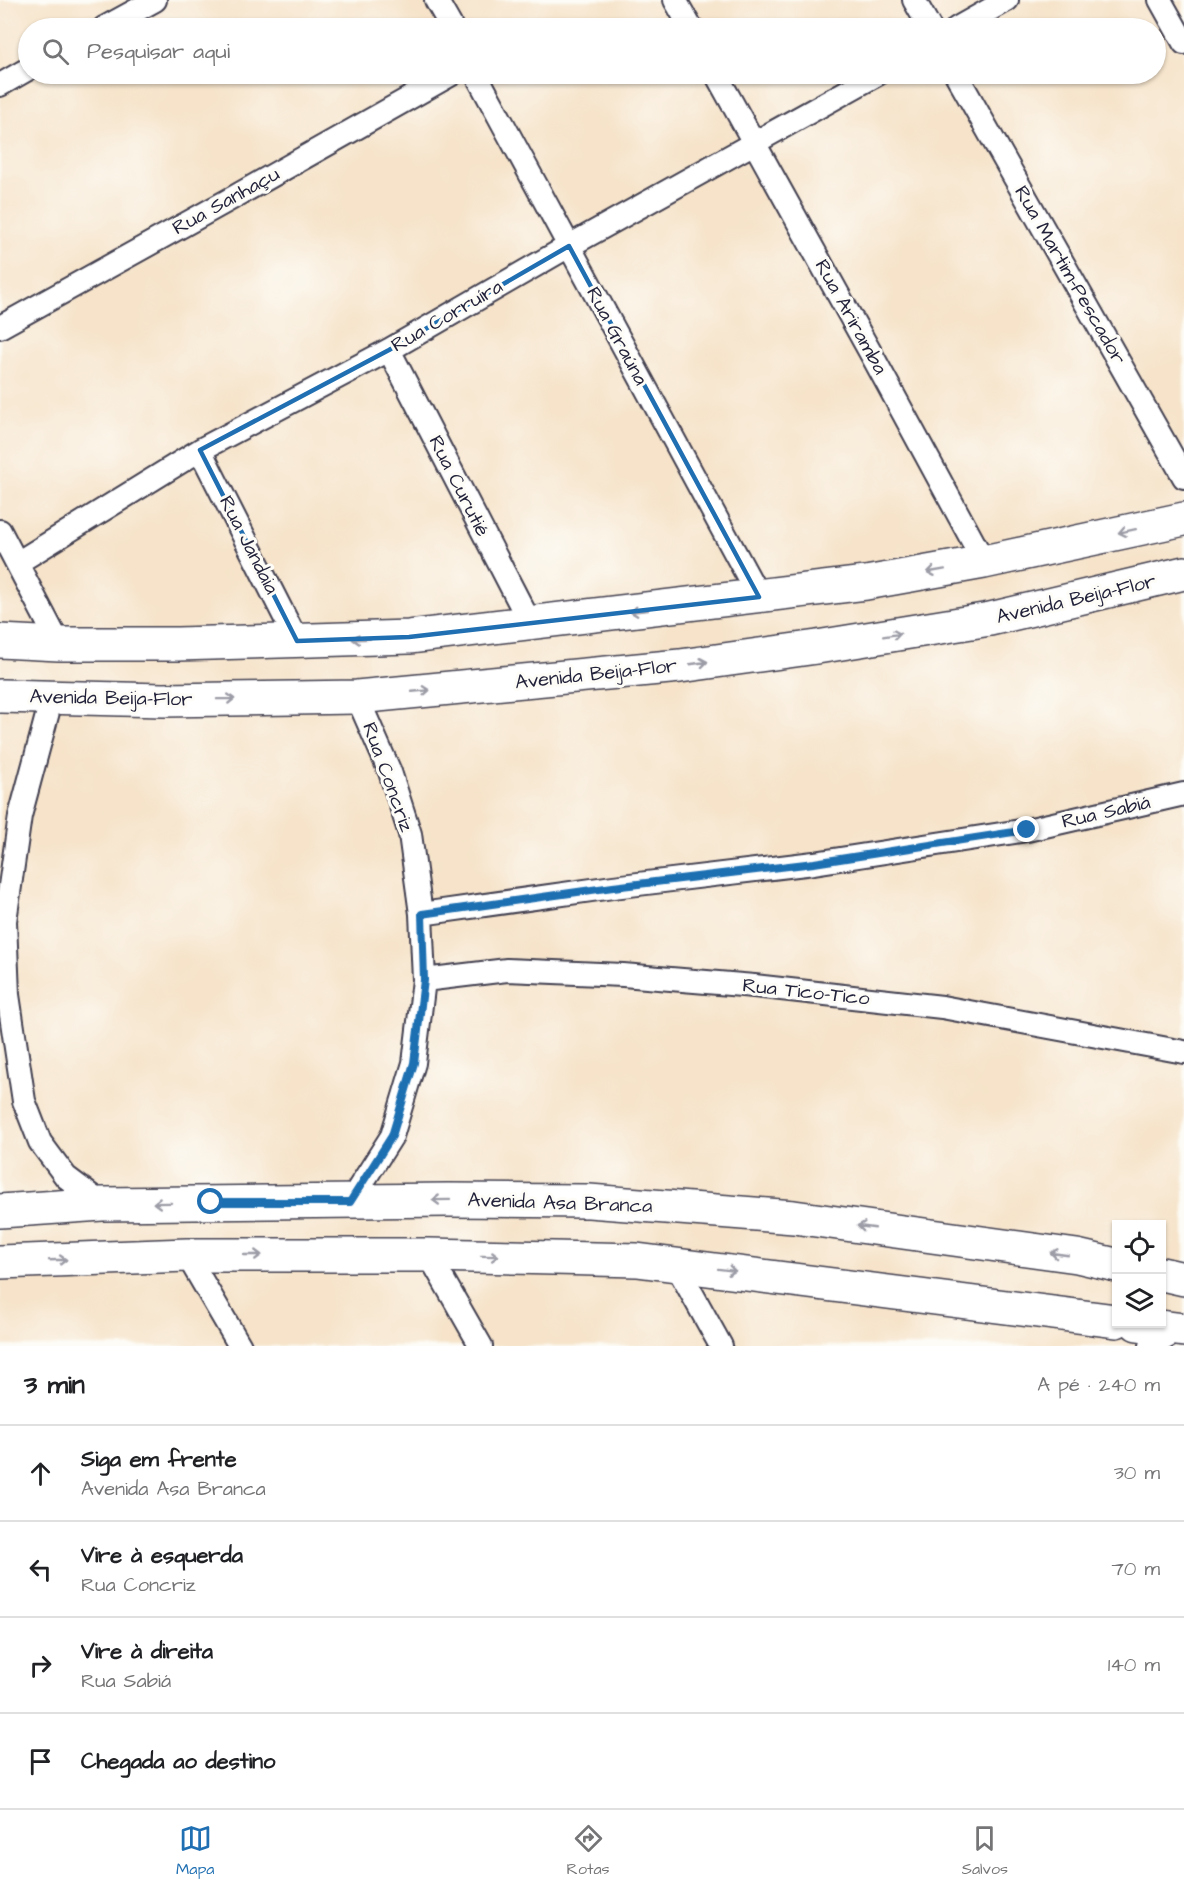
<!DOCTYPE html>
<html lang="pt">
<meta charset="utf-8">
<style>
:root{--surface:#fff;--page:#f2f2f2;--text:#202124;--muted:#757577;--line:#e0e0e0;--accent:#1f6fb2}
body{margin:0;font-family:"Architects Daughter",sans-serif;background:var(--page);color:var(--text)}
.controls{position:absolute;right:18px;bottom:18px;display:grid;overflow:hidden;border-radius:0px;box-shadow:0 2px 4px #0004}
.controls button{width:54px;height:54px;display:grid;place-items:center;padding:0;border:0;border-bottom:2px solid var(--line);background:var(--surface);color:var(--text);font:30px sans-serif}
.stop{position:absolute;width:18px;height:18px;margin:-14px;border:4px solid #1f6fb2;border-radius:50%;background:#fff}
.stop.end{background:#1f6fb2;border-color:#fff;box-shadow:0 2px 6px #0008}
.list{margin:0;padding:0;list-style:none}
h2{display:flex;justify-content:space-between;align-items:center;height:78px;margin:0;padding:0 24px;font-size:26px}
h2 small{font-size:20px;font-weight:400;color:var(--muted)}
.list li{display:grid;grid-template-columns:39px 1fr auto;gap:18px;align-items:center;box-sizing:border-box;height:96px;padding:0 24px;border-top:2px solid var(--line)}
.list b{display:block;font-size:22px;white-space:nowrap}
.list p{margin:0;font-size:20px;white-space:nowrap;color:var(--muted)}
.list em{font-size:20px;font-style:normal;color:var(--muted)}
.icon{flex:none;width:33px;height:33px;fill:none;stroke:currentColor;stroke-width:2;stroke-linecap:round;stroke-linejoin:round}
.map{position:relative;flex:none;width:1184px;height:1346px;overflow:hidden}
.search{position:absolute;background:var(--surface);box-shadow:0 2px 4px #0004;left:18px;right:18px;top:18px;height:66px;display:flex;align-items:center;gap:15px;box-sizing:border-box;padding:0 21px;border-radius:33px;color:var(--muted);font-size:22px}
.sheet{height:462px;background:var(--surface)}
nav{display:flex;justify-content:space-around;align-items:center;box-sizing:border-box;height:84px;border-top:2px solid var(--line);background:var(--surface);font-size:16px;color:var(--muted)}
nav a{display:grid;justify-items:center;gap:3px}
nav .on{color:var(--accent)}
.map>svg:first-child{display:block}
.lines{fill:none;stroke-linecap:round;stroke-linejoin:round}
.street-casing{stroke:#423f50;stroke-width:26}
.secondary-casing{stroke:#423f50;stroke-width:36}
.street{stroke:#fff;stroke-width:22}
.secondary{stroke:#fff;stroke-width:33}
.oneway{stroke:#9c9ca7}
.route{stroke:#1f6fb2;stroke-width:8}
.marked{fill:none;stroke:#1f6fb2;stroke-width:4.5;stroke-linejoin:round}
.labels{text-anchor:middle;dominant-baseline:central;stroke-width:6;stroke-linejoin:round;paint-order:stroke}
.street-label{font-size:20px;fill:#22223b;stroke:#fdfcf7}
</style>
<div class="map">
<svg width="1184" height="1346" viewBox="0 0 1184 1346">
<rect width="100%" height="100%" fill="#fdfcf7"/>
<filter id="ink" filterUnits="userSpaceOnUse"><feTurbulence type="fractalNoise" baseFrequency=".0167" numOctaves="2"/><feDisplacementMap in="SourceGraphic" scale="12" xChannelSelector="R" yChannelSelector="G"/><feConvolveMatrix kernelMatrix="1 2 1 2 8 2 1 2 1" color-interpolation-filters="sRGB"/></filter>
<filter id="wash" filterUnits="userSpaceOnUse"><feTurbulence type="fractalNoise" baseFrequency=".008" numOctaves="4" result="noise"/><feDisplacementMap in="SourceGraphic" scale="24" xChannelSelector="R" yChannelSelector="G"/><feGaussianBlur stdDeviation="1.35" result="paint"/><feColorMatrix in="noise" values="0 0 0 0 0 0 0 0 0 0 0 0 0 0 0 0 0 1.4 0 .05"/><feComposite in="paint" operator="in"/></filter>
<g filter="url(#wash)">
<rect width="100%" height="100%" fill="#f6e3c9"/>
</g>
<g filter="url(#ink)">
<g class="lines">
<g class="street-casing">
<path id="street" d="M436,0l16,28
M675,0l16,28
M914,0l16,28
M1160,0l24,43
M104,28l51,-28
M957,28l50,-28
M476,74l283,523
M716,74l158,285 110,203
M956,74l228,403
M0,85l28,-16
M0,327l227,-126 225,-127
M389,350l141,273
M200,450l97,191
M0,531l59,113
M17,563l183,-113 189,-100 180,-104 309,-172
M52,697l-32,119 -15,105 3,74 16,106 16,41 26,35 36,27
M421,914l192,-27 201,-24 213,-33 157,-36
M424,980l83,-10 116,5 131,11 188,21 242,45
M350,1202l42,-66 22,-73 10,-83 -3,-66 -11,-80 -20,-62 -33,-75
M187,1255l53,91
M429,1255l52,91
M675,1263l46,83
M1151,1346l30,-17"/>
</g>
<g class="secondary-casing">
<path id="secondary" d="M0,641l59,3h119l231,-7 457,-54 118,-21 200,-43
M0,696l163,4 194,-3 323,-31 137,-19 173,-28 194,-46
M0,1211l102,-7 346,-4 141,1 205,16 283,39 39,9
M0,1262l187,-7h242l208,5 479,61
M1162,1274l22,5
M1137,1324l47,6"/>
</g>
<use href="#street" class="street"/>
<use href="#secondary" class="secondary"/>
</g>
<defs><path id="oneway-shaft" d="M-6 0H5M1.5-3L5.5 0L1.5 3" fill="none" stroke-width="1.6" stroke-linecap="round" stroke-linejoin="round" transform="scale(1.5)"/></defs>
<g class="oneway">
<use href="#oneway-shaft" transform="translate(1127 531) rotate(168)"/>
<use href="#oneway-shaft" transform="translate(936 571) rotate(170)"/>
<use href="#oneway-shaft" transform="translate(639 611) rotate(174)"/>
<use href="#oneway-shaft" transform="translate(892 635) rotate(-9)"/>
<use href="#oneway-shaft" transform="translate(361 639) rotate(178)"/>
<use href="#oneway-shaft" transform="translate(699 663) rotate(-8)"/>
<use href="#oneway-shaft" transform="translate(421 691) rotate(-5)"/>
<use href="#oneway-shaft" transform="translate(226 699) rotate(-1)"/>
<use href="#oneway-shaft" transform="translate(441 1200) rotate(179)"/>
<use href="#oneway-shaft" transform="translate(162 1203) rotate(179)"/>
<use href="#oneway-shaft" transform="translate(866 1227) rotate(-172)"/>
<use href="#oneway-shaft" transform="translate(1059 1254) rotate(-172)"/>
<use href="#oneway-shaft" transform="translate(253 1255)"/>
<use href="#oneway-shaft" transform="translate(490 1256) rotate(1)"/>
<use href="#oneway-shaft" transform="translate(58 1260) rotate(-2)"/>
<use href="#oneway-shaft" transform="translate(727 1270) rotate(7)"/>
</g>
</g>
<g class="lines" filter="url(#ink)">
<path class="route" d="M211,1202h139l42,-66 22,-73 10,-83 -2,-66 191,-27 201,-24 213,-33"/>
</g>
<path class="marked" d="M569,246l190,351 -350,40 -112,4 -97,-191 189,-100z"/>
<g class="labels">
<g class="street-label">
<text transform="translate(226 201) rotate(-29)">Rua Sanhaçu</text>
<text transform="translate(1070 275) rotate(60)">Rua Martim-Pescador</text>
<text transform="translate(447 316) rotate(-30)">Rua Corruíra</text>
<text transform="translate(851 317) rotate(61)">Rua Ariramba</text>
<text transform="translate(617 336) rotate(62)">Rua Graúna</text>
<text transform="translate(459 486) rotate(63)">Rua Curutié</text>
<text transform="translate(249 545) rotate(63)">Rua Jandaia</text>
<text transform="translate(1076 599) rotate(-13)">Avenida Beija-Flor</text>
<text transform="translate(596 674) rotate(-6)">Avenida Beija-Flor</text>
<text transform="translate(111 698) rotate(1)">Avenida Beija-Flor</text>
<text transform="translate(388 777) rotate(70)">Rua Concriz</text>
<text transform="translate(1106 812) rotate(-13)">Rua Sabiá</text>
<text transform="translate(806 992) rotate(6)">Rua Tico-Tico</text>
<text transform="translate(560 1203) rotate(2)">Avenida Asa Branca</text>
</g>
</g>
</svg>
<div class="controls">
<button><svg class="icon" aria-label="locate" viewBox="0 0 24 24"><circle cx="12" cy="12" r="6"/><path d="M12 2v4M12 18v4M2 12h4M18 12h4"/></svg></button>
<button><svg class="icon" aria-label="layers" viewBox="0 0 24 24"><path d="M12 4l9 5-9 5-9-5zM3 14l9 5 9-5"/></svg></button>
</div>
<div class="stop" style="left:211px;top:1202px"></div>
<div class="stop end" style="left:1027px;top:830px"></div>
<div class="search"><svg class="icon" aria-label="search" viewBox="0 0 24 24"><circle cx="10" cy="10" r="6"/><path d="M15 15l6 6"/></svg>Pesquisar aqui</div>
</div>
<section class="sheet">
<h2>3 min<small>A pé · 240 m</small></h2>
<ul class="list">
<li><svg class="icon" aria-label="ahead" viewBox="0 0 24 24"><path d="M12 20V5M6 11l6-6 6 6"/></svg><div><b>Siga em frente</b><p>Avenida Asa Branca</p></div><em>30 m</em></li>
<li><svg class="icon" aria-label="left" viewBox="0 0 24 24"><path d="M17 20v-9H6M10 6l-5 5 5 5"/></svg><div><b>Vire à esquerda</b><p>Rua Concriz</p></div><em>70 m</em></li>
<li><svg class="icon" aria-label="right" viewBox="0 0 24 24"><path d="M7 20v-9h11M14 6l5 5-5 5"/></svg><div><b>Vire à direita</b><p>Rua Sabiá</p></div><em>140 m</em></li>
<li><svg class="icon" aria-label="arrive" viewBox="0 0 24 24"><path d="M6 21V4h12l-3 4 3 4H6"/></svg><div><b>Chegada ao destino</b></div></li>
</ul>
</section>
<nav>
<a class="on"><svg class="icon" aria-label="map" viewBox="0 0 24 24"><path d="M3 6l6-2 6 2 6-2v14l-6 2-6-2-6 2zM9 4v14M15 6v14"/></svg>Mapa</a>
<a><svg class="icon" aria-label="directions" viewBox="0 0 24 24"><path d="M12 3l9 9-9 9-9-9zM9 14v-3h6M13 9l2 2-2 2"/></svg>Rotas</a>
<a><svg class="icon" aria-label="saved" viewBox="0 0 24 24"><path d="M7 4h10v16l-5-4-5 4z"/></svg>Salvos</a>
</nav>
